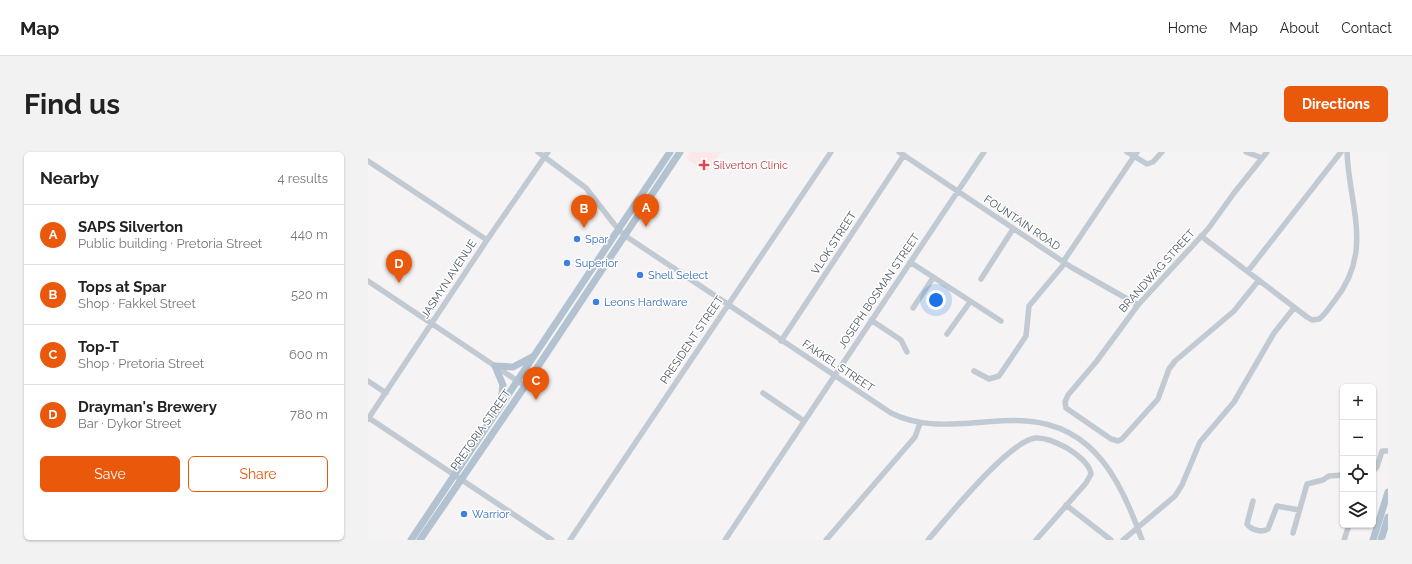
<!DOCTYPE html>
<meta charset="utf-8">
<style>
:root{--surface:#fff;--page:#f2f2f2;--text:#222;--muted:#767676;--line:#e0e0e0;--accent:#ea580c}
body{margin:0;font-family:Raleway,sans-serif;background:var(--page);color:var(--text)}
.controls{position:absolute;right:12px;bottom:12px;display:grid;overflow:hidden;border-radius:6px;box-shadow:0 1px 3px #0004}
.controls button{width:36px;height:36px;display:grid;place-items:center;padding:0;border:0;border-bottom:1px solid var(--line);background:var(--surface);color:var(--text);font:20px sans-serif}
.you{position:absolute;left:568px;top:148px;width:14px;height:14px;margin:-10px;border:3px solid #fff;border-radius:50%;background:#1a73e8;box-shadow:0 0 0 6px #1a73e833}
.badge{display:grid;place-items:center;width:26px;height:26px;border-radius:50%;background:var(--accent);color:#fff;font-size:13px;font-weight:700}
.pin{position:absolute;translate:-50% -33px;filter:drop-shadow(0 1px 2px #0008)}
.pin::after{content:'';position:absolute;top:21px;width:14px;height:12px;background:inherit;clip-path:polygon(0 0,100% 0,50% 100%)}
.list{margin:0;padding:0;list-style:none}
h2{display:flex;justify-content:space-between;align-items:center;height:52px;margin:0;padding:0 16px;font-size:17px}
h2 small{font-size:13px;font-weight:400;color:var(--muted)}
.list li{display:grid;grid-template-columns:26px 1fr auto;gap:12px;align-items:center;box-sizing:border-box;height:60px;padding:0 16px;border-top:1px solid var(--line)}
.list b{display:block;font-size:15px;white-space:nowrap}
.list p{margin:0;font-size:13px;white-space:nowrap;color:var(--muted)}
.list em{font-size:13px;font-style:normal;color:var(--muted)}
.actions{display:flex;gap:8px;padding:12px 16px}
.actions a{flex:1;padding:9px 0;border:1px solid var(--accent);border-radius:6px;text-align:center;font-size:14px;color:var(--accent)}
.actions .main{background:var(--accent);color:#fff}
.icon{flex:none;width:22px;height:22px;fill:none;stroke:currentColor;stroke-width:2;stroke-linecap:round;stroke-linejoin:round}
.map{position:relative;flex:none;width:1020px;height:388px;overflow:hidden;border-radius:6px}
header{display:flex;align-items:center;gap:24px;box-sizing:border-box;height:56px;padding:0 20px;background:var(--surface);border-bottom:1px solid var(--line)}
header strong{font-size:19px}
nav{display:flex;gap:22px;margin-inline-start:auto;font-size:14px}
.intro{display:flex;align-items:center;justify-content:space-between;box-sizing:border-box;height:96px;padding:0 24px}
h1{margin:0;font-size:28px}
.button{padding:10px 18px;border-radius:6px;background:var(--accent);color:#fff;font-size:14px;font-weight:700}
main{display:flex;gap:24px;padding:0 24px}
aside{flex:1;background:var(--surface);border-radius:6px;box-shadow:0 1px 3px #0004}
.map>svg:first-child{display:block}
.medical{fill:#fce8e6}
.lines{fill:none;stroke-linecap:round;stroke-linejoin:round}
.minor{stroke:#c1cad2;stroke-width:5.5}
.major{stroke:#b3c2d1;stroke-width:7}
.health-dot{fill:#e0444e;stroke:#fff;stroke-width:1.5}
.shop-dot{fill:#3f7fe0;stroke:#fff;stroke-width:1.5}
.labels{text-anchor:middle;dominant-baseline:central;stroke-width:3;stroke-linejoin:round;paint-order:stroke}
.health-label{font-size:11px;fill:#be3a42;stroke:#fff;text-anchor:start}
.street-label{font-size:11px;fill:#4a5661;stroke:#fff}
.shop-label{font-size:11px;fill:#366cbe;stroke:#fff;text-anchor:start}
</style>
<header>
<strong>Map</strong>
<nav><a>Home</a><a>Map</a><a>About</a><a>Contact</a></nav>
</header>
<div class="intro"><h1>Find us</h1><a class="button">Directions</a></div>
<main>
<aside>
<h2>Nearby<small>4 results</small></h2>
<ul class="list">
<li><span class="badge">A</span><div><b>SAPS Silverton</b><p>Public building · Pretoria Street</p></div><em>440 m</em></li>
<li><span class="badge">B</span><div><b>Tops at Spar</b><p>Shop · Fakkel Street</p></div><em>520 m</em></li>
<li><span class="badge">C</span><div><b>Top-T</b><p>Shop · Pretoria Street</p></div><em>600 m</em></li>
<li><span class="badge">D</span><div><b>Drayman's Brewery</b><p>Bar · Dykor Street</p></div><em>780 m</em></li>
</ul>
<div class="actions"><a class="main">Save</a><a>Share</a></div>
</aside>
<div class="map">
<svg width="1020" height="388" viewBox="0 0 1020 388">
<rect width="100%" height="100%" fill="#f5f3f3"/>
<path class="medical" d="M322,0h31l-14,21 -21,-15z"/>
<g class="lines">
<path class="minor" d="M170,0l48,36 28,36 10,11 267,178c26,13 53,12 81,10 18,-1 37,-4 55,-2 68,5 95,62 115,119
M531,0l172,115 67,38
M759,0l20,12 6,-2 9,-10
M878,0l16,6
M0,9l119,79
M833,84l106,81 5,3 7,-1c7,-5 11,-13 16,-19 39,-49 14,-94 12,-148
M542,110l91,59
M695,110l74,-110
M880,119l93,-119
M613,127l32,-50
M891,128l-25,31 -59,50 -6,8 -11,30 -36,40 -4,2 -7,-2 -45,-31 -1,-6 3,-7 28,-33 42,-57 70,-76 26,-36 33,-41
M0,129l157,105
M545,156l20,-30
M503,168l30,20 6,12
M579,182l23,-32
M413,189l123,-186
M606,219l15,8 10,-3 27,-40 3,-30 36,-43
M0,229l18,12
M395,241l41,28
M1,266l183,122
M0,267l119,-179 61,-88
M1005,319l4,-4 5,-16h6
M885,349l-6,23c4,6 15,9 21,5l9,-23 22,4
M698,353l45,35
M925,381l14,-49 16,-4 6,-4 14,-1
M202,388l261,-388
M357,388l259,-388
M458,388l89,-103 5,-14
M560,388c19,-22 80,-98 107,-102 10,-1 23,5 32,10 8,5 23,16 24,26l-5,9 -50,57
M755,388l52,-44 7,-11 18,-43 34,-40 40,-69 20,-25
M976,388l5,-15"/>
<path class="major" d="M127,214l8,19 -2,18
M127,214l18,1 19,-10
M43,388l259,-388
M52,388l105,-154 155,-234
M1005,388l15,-48
M1013,388l7,-23"/>
</g>
<path class="health-dot" d="M334 7h4v4h4v4h-4v4h-4v-4h-4v-4h4z"/>
<g class="shop-dot">
<circle cx="209" cy="87" r="4"/>
<circle cx="199" cy="111" r="4"/>
<circle cx="272" cy="123" r="4"/>
<circle cx="228" cy="150" r="4"/>
<circle cx="96" cy="362" r="4"/>
</g>
<g class="labels">
<g class="health-label">
<text x="345" y="13">Silverton Clinic</text>
</g>
<g class="street-label">
<text transform="translate(654 71) rotate(34)">FOUNTAIN ROAD</text>
<text transform="translate(466 91) rotate(-57)">VLOK STREET</text>
<text transform="translate(789 119) rotate(-48)">BRANDWAG STREET</text>
<text transform="translate(81 127) rotate(-57)">JASMYN AVENUE</text>
<text transform="translate(511 139) rotate(-56)">JOSEPH BOSMAN STREET</text>
<text transform="translate(324 188) rotate(-56)">PRESIDENT STREET</text>
<text transform="translate(470 214) rotate(34)">FAKKEL STREET</text>
<text transform="translate(113 278) rotate(-55)">PRETORIA STREET</text>
</g>
<g class="shop-label">
<text x="217" y="87">Spar</text>
<text x="207" y="111">Superior</text>
<text x="280" y="123">Shell Select</text>
<text x="236" y="150">Leons Hardware</text>
<text x="104" y="362">Warrior</text>
</g>
</g>
</svg>
<div class="controls">
<button>+</button>
<button>−</button>
<button><svg class="icon" aria-label="locate" viewBox="0 0 24 24"><circle cx="12" cy="12" r="6"/><path d="M12 2v4M12 18v4M2 12h4M18 12h4"/></svg></button>
<button><svg class="icon" aria-label="layers" viewBox="0 0 24 24"><path d="M12 4l9 5-9 5-9-5zM3 14l9 5 9-5"/></svg></button>
</div>
<div class="you"></div>
<div class="pin badge" style="left:278px;top:75px">A</div>
<div class="pin badge" style="left:216px;top:76px">B</div>
<div class="pin badge" style="left:168px;top:248px">C</div>
<div class="pin badge" style="left:31px;top:131px">D</div>
</div>
</main>
